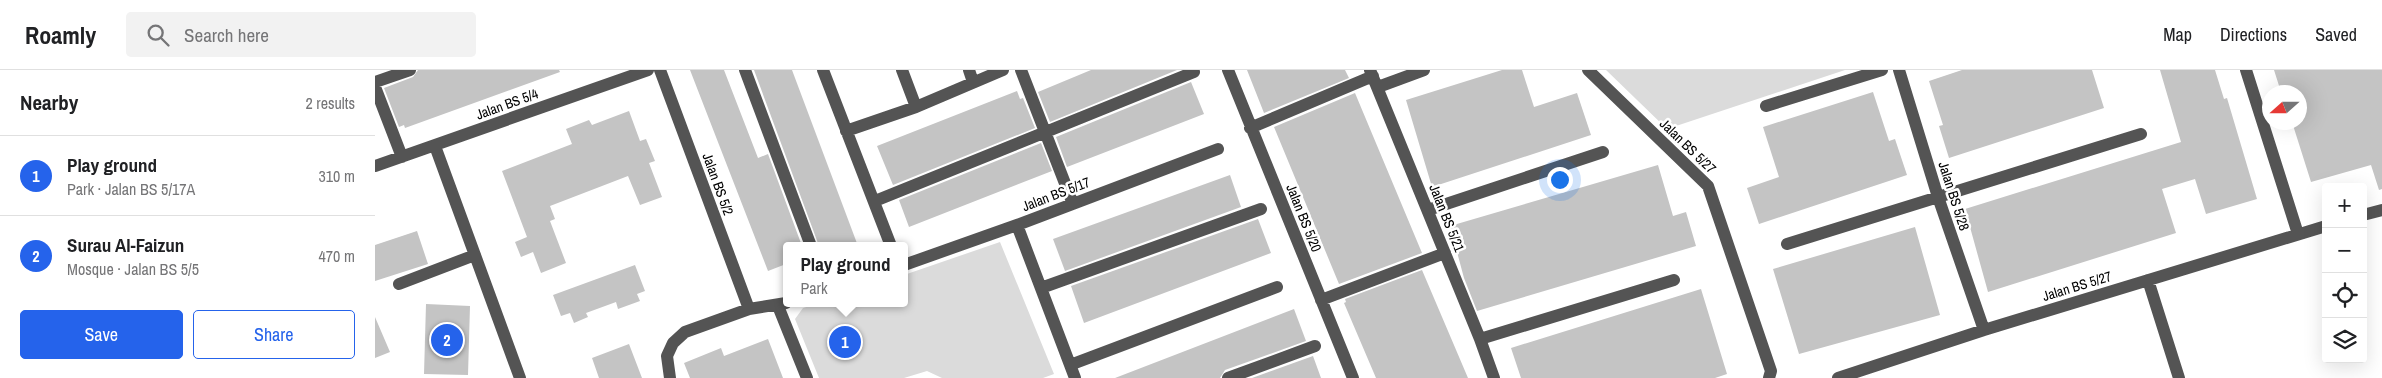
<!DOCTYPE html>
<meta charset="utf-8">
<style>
:root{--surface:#fff;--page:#f2f2f2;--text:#202124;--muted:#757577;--line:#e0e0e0;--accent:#2563eb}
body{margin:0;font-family:"Archivo Narrow",sans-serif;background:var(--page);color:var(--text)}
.controls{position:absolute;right:15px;bottom:15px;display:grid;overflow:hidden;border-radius:5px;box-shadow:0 5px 20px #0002}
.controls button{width:45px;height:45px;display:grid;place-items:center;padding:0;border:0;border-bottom:1px solid var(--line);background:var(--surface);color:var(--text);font:25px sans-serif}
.compass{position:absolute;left:1887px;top:15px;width:45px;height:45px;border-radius:50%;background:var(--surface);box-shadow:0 5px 20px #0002;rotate:249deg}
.you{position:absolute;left:1184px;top:109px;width:18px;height:18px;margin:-12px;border:4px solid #fff;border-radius:50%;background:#1a73e8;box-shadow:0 0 0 8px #1a73e833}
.badge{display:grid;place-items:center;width:32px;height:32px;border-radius:50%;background:var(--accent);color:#fff;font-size:16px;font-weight:700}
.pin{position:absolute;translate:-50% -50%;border:2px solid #fff;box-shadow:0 1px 5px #0006}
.popup{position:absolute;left:408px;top:172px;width:125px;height:65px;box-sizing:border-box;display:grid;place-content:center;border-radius:5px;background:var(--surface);filter:drop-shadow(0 1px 4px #0005);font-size:16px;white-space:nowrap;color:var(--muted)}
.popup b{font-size:19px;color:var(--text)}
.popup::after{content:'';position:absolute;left:50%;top:100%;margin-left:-10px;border:10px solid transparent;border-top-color:var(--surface)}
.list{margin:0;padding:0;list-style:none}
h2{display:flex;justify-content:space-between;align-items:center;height:65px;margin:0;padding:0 20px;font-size:21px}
h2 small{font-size:16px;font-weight:400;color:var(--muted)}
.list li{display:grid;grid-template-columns:32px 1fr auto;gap:15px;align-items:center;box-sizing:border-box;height:80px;padding:0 20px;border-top:1px solid var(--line)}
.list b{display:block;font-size:19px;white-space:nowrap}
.list p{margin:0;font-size:16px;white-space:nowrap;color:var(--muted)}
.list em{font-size:16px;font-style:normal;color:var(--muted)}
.actions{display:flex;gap:10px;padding:15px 20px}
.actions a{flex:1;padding:11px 0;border:1px solid var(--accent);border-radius:5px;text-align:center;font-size:18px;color:var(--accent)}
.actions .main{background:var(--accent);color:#fff}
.icon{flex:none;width:28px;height:28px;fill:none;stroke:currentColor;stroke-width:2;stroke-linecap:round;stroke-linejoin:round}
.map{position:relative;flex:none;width:2007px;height:308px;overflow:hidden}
header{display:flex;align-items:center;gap:30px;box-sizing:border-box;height:70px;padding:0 25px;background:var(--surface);border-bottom:1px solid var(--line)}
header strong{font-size:24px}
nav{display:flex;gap:28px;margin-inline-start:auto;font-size:18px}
.search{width:350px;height:45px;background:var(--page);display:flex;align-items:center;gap:12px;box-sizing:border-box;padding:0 18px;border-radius:5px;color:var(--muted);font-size:19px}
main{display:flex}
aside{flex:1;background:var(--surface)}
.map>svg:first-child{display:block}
.green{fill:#dbdbdb}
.building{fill:#c4c4c4}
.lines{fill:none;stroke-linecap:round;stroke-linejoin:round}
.minor{stroke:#545454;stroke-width:12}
.labels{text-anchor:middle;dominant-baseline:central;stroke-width:5;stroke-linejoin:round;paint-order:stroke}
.street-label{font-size:14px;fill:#000;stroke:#fff}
</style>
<header>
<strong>Roamly</strong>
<div class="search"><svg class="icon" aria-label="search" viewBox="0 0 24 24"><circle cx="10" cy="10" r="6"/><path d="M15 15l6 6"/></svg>Search here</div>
<nav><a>Map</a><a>Directions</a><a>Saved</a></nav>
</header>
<main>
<aside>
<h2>Nearby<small>2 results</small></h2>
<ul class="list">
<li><span class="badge">1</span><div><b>Play ground</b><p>Park · Jalan BS 5/17A</p></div><em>310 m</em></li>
<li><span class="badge">2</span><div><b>Surau Al-Faizun</b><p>Mosque · Jalan BS 5/5</p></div><em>470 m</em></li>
</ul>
<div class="actions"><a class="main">Save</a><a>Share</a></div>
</aside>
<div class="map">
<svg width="2007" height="308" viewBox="0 0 2007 308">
<rect width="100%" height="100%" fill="#fff"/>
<path class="green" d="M1231,0h239l-178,59z
M625,172l54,132 -11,4h-101l-15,-7 -23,7h-85l-24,-59 8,-11 16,-5h85v-28z"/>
<path class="building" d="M43,0h141l1,2 -155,56 -1,-3 -5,2 -15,-39 29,-11z
M315,0h34l34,88 10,-4 34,92h-16v18l-18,7z
M379,0h38l66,176h-39z
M716,0h86l-127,52 -12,-30z
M872,0h98l4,8 -85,35z
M1127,0h20l12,37 43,-14 14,42 -159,52 -26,-87z
M1587,0h130l12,38 -155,50 -10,-32 4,-1 -14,-44z
M1785,0h55l9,29 3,-1 30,101 -51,15 -11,-35 -33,10 14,44 -188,59 -23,-83 216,-67z
M1899,0h108v119l-3,1 -8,-25 -60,17 -19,-60h7v-30h-18z
M816,12l13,32 -137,53 -11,-30z
M642,21l3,8 3,-1 12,30 -142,57 -16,-39z
M1498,22l16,49 6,-2 12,36 -148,49 -12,-36 32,-11 -16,-50z
M980,23l67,160 -83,31 -65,-157z
M254,41l11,30 6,-2 9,22 -6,2 13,34 -22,8 -12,-29 -78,30 5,13 -5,2 16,42 -25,10 -8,-21 -12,5 -6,-15 12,-5 -25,-66 70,-27 -6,-15 23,-9 3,5z
M666,73l11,28 -143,56 -10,-27z
M1283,95l15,51 13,-4 10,34 -219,65 -13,-33 -14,-52z
M855,105l11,32 -176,64 -12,-32z
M883,149l13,34 -187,70 -13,-37z
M1540,157l25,88 -141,39 -26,-85z
M42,161l11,33 -53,17v-36z
M260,195l10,26 -8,3 3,7 -22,8 -2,-7 -30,11 2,4 -14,6 -4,-10 -9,3 -8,-21z
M1047,200l46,108h-92l-32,-75 2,-1 -1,-3z
M1326,219l26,85 -12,4h-194l-10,-30z
M51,234l44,2 -2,69 -44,-1z
M919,239l12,32 -81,29 -5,8h-105z
M0,247l15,35 -15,6z
M393,269l15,39h-93l-6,-15 37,-15 3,8z
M254,274l13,34h-43l-7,-20z
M938,286l8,22h-69z"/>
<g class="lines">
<path class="minor" d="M285,0l89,239
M370,0l66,176
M448,0l68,176
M527,0l14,37
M594,0l4,12
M646,0l52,134
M853,0l125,308
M995,0l110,269 14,39
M1213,0l120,116 63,185 -2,7
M1524,0l39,127 46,133
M1871,0l52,164
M0,12l35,-12
M0,17l27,70
M1003,17l46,-17
M1391,36l116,-36
M875,58l123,-52
M471,61l70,-24 87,-37
M60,76l85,232
M0,96l273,-96
M500,131l319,-129
M1053,140l175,-58
M1988,145l19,-5
M642,155l58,153
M1412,174l354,-110
M529,195l113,-40 201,-76
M1773,210l31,98
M24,214l76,-29
M666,218l220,-79
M946,230l124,-47
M403,236l29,72
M1105,269l194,-59
M695,295l207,-78
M295,308l-3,-22 6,-13 12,-11 64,-23 37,-6
M853,308l87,-32
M1463,308l146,-48 342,-104"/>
</g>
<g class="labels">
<g class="street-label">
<text transform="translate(132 34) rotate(-20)">Jalan BS 5/4</text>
<text transform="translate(1313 76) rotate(44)">Jalan BS 5/27</text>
<text transform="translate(343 114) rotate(70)">Jalan BS 5/2</text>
<text transform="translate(681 124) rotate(-21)">Jalan BS 5/17</text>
<text transform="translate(1579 126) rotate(72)">Jalan BS 5/28</text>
<text transform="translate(929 148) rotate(68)">Jalan BS 5/20</text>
<text transform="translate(1072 148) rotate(68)">Jalan BS 5/21</text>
<text transform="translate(1702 216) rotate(-17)">Jalan BS 5/27</text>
</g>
</g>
</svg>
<div class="controls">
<button>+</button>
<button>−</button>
<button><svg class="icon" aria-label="locate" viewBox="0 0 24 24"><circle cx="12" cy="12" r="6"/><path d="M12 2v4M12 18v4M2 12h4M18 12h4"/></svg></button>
<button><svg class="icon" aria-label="layers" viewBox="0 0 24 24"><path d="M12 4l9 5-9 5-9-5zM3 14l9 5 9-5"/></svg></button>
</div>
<svg class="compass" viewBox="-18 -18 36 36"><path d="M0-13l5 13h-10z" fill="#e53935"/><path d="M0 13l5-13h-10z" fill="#757577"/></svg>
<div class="you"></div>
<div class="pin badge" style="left:470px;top:272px">1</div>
<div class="popup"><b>Play ground</b>Park</div>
<div class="pin badge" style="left:72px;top:270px">2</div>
</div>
</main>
